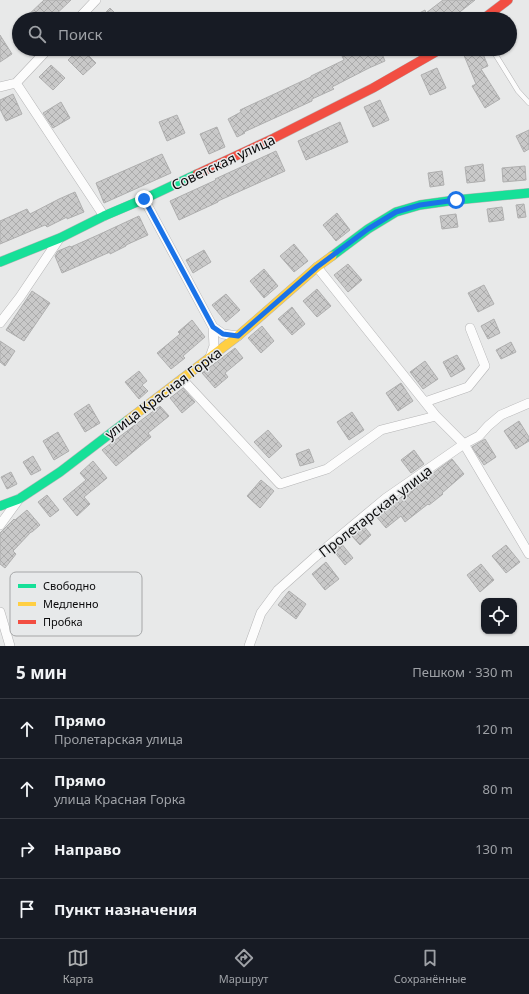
<!DOCTYPE html>
<html lang="ru">
<meta charset="utf-8">
<style>
:root{--surface:#171b24;--page:#242831;--text:#f1f3f6;--muted:#9ea1a6;--line:#363941;--accent:#acaeaf}
body{margin:0;font-family:"Noto Sans",sans-serif;background:var(--page);color:var(--text)}
.controls{position:absolute;right:12px;bottom:12px;display:grid;overflow:hidden;border-radius:8px;box-shadow:0 1px 3px #0004}
.controls button{width:36px;height:36px;display:grid;place-items:center;padding:0;border:0;border-bottom:1px solid var(--line);background:var(--surface);color:var(--text);font:20px sans-serif}
.stop{position:absolute;width:12px;height:12px;margin:-9px;border:3px solid #1a73e8;border-radius:50%;background:#fff}
.stop.end{background:#1a73e8;border-color:#fff;box-shadow:0 1px 4px #0008}
.list{margin:0;padding:0;list-style:none}
h2{display:flex;justify-content:space-between;align-items:center;height:52px;margin:0;padding:0 16px;font-size:17px}
h2 small{font-size:13px;font-weight:400;color:var(--muted)}
.list li{display:grid;grid-template-columns:26px 1fr auto;gap:12px;align-items:center;box-sizing:border-box;height:60px;padding:0 16px;border-top:1px solid var(--line)}
.list b{display:block;font-size:15px;white-space:nowrap}
.list p{margin:0;font-size:13px;white-space:nowrap;color:var(--muted)}
.list em{font-size:13px;font-style:normal;color:var(--muted)}
.icon{flex:none;width:22px;height:22px;fill:none;stroke:currentColor;stroke-width:2;stroke-linecap:round;stroke-linejoin:round}
.map{position:relative;flex:none;width:529px;height:646px;overflow:hidden}
.search{position:absolute;background:var(--surface);box-shadow:0 1px 3px #0004;left:12px;right:12px;top:12px;height:44px;display:flex;align-items:center;gap:10px;box-sizing:border-box;padding:0 14px;border-radius:22px;color:var(--muted);font-size:15px}
.sheet{height:292px;background:var(--surface)}
nav{display:flex;justify-content:space-around;align-items:center;box-sizing:border-box;height:56px;border-top:1px solid var(--line);background:var(--surface);font-size:11px;color:var(--muted)}
nav a{display:grid;justify-items:center;gap:2px}
nav .on{color:var(--accent)}
.map>svg:first-child{display:block}
.building{fill:url(#building-cross-hatch);stroke:#afafaf}
.lines{fill:none;stroke-linecap:round;stroke-linejoin:round}
.lane-casing{stroke:#b5b5b6;stroke-width:5.5}
.street-casing{stroke:#b5b5b6;stroke-width:10}
.fast-casing{stroke:#b5b5b6;stroke-width:10}
.slow-casing{stroke:#b5b5b6;stroke-width:10}
.jam-casing{stroke:#b5b5b6;stroke-width:10}
.lane{stroke:#fcfcfc;stroke-width:4.5}
.street{stroke:#fcfcfc;stroke-width:9}
.fast{stroke:#16e098;stroke-width:9}
.slow{stroke:#ffcf43;stroke-width:9}
.jam{stroke:#f24e42;stroke-width:9}
.route{stroke:#1a73e8;stroke-width:5}
.labels{text-anchor:middle;dominant-baseline:central;stroke-width:3;stroke-linejoin:round;paint-order:stroke}
.street-label{font-size:14px;fill:#0b0b0c;stroke:#e7e9ea}
.key{fill:#e7e9ea;stroke:#a5a6a7;stroke-width:1}
.key-label{font-size:11px;fill:#0b0b0c}
</style>
<div class="map">
<svg width="529" height="646" viewBox="0 0 529 646">
<defs>
<pattern id="building-cross-hatch" width="8" height="8" patternUnits="userSpaceOnUse"><rect width="8" height="8" fill="#c9c9c9"/><path d="M0 0l8 8M0 8l8-8" fill="none" stroke="#ababab"/></pattern>
</defs>
<rect width="100%" height="100%" fill="#e8e9e9"/>
<path class="building" d="M44,0h27l-20,19h-27z
M443,0h32l-24,19h-43l17,-9 1,3z
M110,8l11,11h-22z
M0,35l12,19 -12,8z
M79,49h3l14,14 -13,12 -15,-15z
M362,49h18l5,12 -16,7 -37,19 2,2 -22,10v2l-68,31 1,1 -8,4 -9,-18 13,-7 -1,-2 71,-33v-1l33,-16 -2,-4z
M472,49h9l7,17 -7,3 19,30 -15,9 -13,-22 4,-2 -13,-31z
M51,65l14,13 -12,12 -14,-13z
M437,68l9,20 -16,7 -9,-20z
M13,94l9,20 -16,7 -6,-12v-9z
M380,100l9,20 -16,7 -9,-20z
M61,102l9,16 -17,10 -10,-15z
M177,115l8,18 -18,8 -8,-19z
M340,122l8,20 -42,18 -8,-19z
M217,127l8,20 -16,7 -9,-20z
M529,130v19l-5,3 -8,-16z
M276,151l9,20 -67,30v1l-39,18 -9,-19 46,-21 -1,-1z
M162,154l9,19 -67,30 -8,-20z
M483,164l2,17 -18,2 -2,-16z
M525,166l1,14 -23,2 -1,-14z
M442,171l2,14 -14,2 -2,-14z
M75,192l9,20 -17,7v-2l-20,10 -2,-2 -45,19v-23l27,-12 3,5 29,-15z
M524,204l2,13 -8,1 -2,-13z
M502,207l2,13 -15,2 -2,-13z
M337,213l13,17 -14,11 -13,-16z
M456,214l2,13 -16,2 -2,-13z
M139,216l9,19 -22,10v1l-16,8v-2l-48,21 -7,-17 3,-5 12,-5 1,1 27,-12z
M294,244l14,17 -14,11 -14,-16z
M204,250l7,12 -18,11 -7,-13z
M348,264l14,16 -14,12 -14,-17z
M264,269l14,17 -14,12 -14,-17z
M484,285l10,19 -16,8 -10,-19z
M317,289l14,17 -14,11 -14,-16z
M32,291l18,12 -26,38 -18,-11z
M226,294l14,16 -14,12 -14,-17z
M292,307l13,17 -13,11 -14,-16z
M494,319l6,14 -12,6 -7,-13z
M192,320l13,17 -22,19 2,2 -14,11 -14,-16 23,-19 -2,-2z
M262,326l12,15 -13,12 -13,-15z
M0,341l15,10 -10,15 -5,-4z
M511,342l5,10 -15,7 -5,-9z
M235,348l8,10 -18,15 3,4 -13,11 -13,-15z
M457,355l8,14 -14,8 -8,-15z
M425,361l13,18 -15,10 -13,-17z
M139,371l8,10 -5,4 6,6 -9,8 -14,-17z
M401,383l12,18 -15,10 -12,-18z
M183,388l12,14 -13,11 -12,-15z
M89,404l11,19 -15,9 -11,-18z
M160,406l9,10 -21,17 3,4 -35,29 -14,-16z
M352,412l12,18 -15,10 -12,-18z
M519,421l10,16v4l-13,8 -12,-18z
M268,430l14,16 -13,12 -15,-16z
M58,432l11,19 -15,9 -11,-19z
M485,439l11,18 -12,8 -12,-18z
M309,449l5,13 -14,4 -4,-12z
M414,450l10,14 -13,9 -10,-13z
M33,456l8,14 -10,5 -8,-13z
M452,459l12,15 -22,19 1,1 -14,11 -1,-1 -23,18 -4,-6 -15,12 -11,-13 7,-5 2,1 21,-17 2,1 30,-25z
M93,461l14,17 -23,19 6,7 -13,12 -14,-17 23,-19 -6,-7z
M11,472l6,12 -10,5 -6,-12z
M261,480l13,11 -14,17 -13,-12z
M47,495l12,15 -9,7 -12,-15z
M27,510l13,15 -8,7h-1l-18,19 3,3 -11,14 -5,-4v-31l14,-14 1,1z
M363,525l8,10 -11,10 -9,-10z
M341,543l12,15 -8,7 -12,-15z
M506,545l14,17 -14,11 -14,-17z
M326,562l13,17 -14,11 -13,-16z
M481,564l13,16 -14,12 -13,-17z
M289,591l17,13 -10,15 -18,-14z"/>
<g class="lines">
<g class="lane-casing">
<path id="lane" d="M492,49l26,42 11,12"/>
</g>
<g class="street-casing">
<path id="street" d="M78,19l18,-19
M16,83l88,133
M0,87l16,-4 32,-34
M144,199l69,128 10,7 15,2
M317,267l119,149 28,28 65,110
M0,323l20,-26 39,-58
M210,357l4,-11 -1,-19
M182,379l98,105 47,-15 54,-39 55,-14
M425,402l43,-15 17,-21 -15,-38
M0,525l19,-26
M0,612l10,34
M249,646l12,-33 17,-23 37,-33 71,-59 78,-54 15,-8 9,-10 13,-11 28,-12"/>
</g>
<g class="fast-casing">
<path id="fast" d="M332,256l36,-27 28,-17 24,-7 36,-5 73,-7
M0,262l60,-24 44,-22 40,-17 53,-25
M0,506l19,-7 41,-27 68,-52"/>
</g>
<g class="slow-casing">
<path id="slow" d="M128,420l110,-84 79,-69 15,-11"/>
</g>
<g class="jam-casing">
<path id="jam" d="M483,19l25,-19
M197,174l77,-36 99,-50 68,-39"/>
</g>
<use href="#lane" class="lane"/>
<use href="#street" class="street"/>
<use href="#fast" class="fast"/>
<use href="#slow" class="slow"/>
<use href="#jam" class="jam"/>
</g>
<g class="lines">
<path class="route" d="M144,199l69,128 10,7 15,2 79,-69 51,-38 28,-17 24,-7 36,-5"/>
</g>
<g class="labels">
<g class="street-label">
<text transform="translate(223 162) rotate(-25)">Советская улица</text>
<text transform="translate(163 393) rotate(-37)">улица Красная Горка</text>
<text transform="translate(375 511) rotate(-38)">Пролетарская улица</text>
</g>
</g>
<rect x="10" y="572" width="132" height="64" rx="6" class="key"/>
<rect x="18" y="584" width="18" height="4" fill="#16e098"/>
<rect x="18" y="602" width="18" height="4" fill="#ffcf43"/>
<rect x="18" y="620" width="18" height="4" fill="#f24e42"/>
<g class="key-label">
<text x="43" y="590">Свободно</text>
<text x="43" y="608">Медленно</text>
<text x="43" y="626">Пробка</text>
</g>
</svg>
<div class="controls">
<button><svg class="icon" aria-label="locate" viewBox="0 0 24 24"><circle cx="12" cy="12" r="6"/><path d="M12 2v4M12 18v4M2 12h4M18 12h4"/></svg></button>
</div>
<div class="stop" style="left:456px;top:200px"></div>
<div class="stop end" style="left:144px;top:199px"></div>
<div class="search"><svg class="icon" aria-label="search" viewBox="0 0 24 24"><circle cx="10" cy="10" r="6"/><path d="M15 15l6 6"/></svg>Поиск</div>
</div>
<section class="sheet">
<h2>5 мин<small>Пешком · 330 m</small></h2>
<ul class="list">
<li><svg class="icon" aria-label="ahead" viewBox="0 0 24 24"><path d="M12 20V5M6 11l6-6 6 6"/></svg><div><b>Прямо</b><p>Пролетарская улица</p></div><em>120 m</em></li>
<li><svg class="icon" aria-label="ahead" viewBox="0 0 24 24"><path d="M12 20V5M6 11l6-6 6 6"/></svg><div><b>Прямо</b><p>улица Красная Горка</p></div><em>80 m</em></li>
<li><svg class="icon" aria-label="right" viewBox="0 0 24 24"><path d="M7 20v-9h11M14 6l5 5-5 5"/></svg><div><b>Направо</b></div><em>130 m</em></li>
<li><svg class="icon" aria-label="arrive" viewBox="0 0 24 24"><path d="M6 21V4h12l-3 4 3 4H6"/></svg><div><b>Пункт назначения</b></div></li>
</ul>
</section>
<nav>
<a class="on"><svg class="icon" aria-label="map" viewBox="0 0 24 24"><path d="M3 6l6-2 6 2 6-2v14l-6 2-6-2-6 2zM9 4v14M15 6v14"/></svg>Карта</a>
<a><svg class="icon" aria-label="directions" viewBox="0 0 24 24"><path d="M12 3l9 9-9 9-9-9zM9 14v-3h6M13 9l2 2-2 2"/></svg>Маршрут</a>
<a><svg class="icon" aria-label="saved" viewBox="0 0 24 24"><path d="M7 4h10v16l-5-4-5 4z"/></svg>Сохранённые</a>
</nav>
